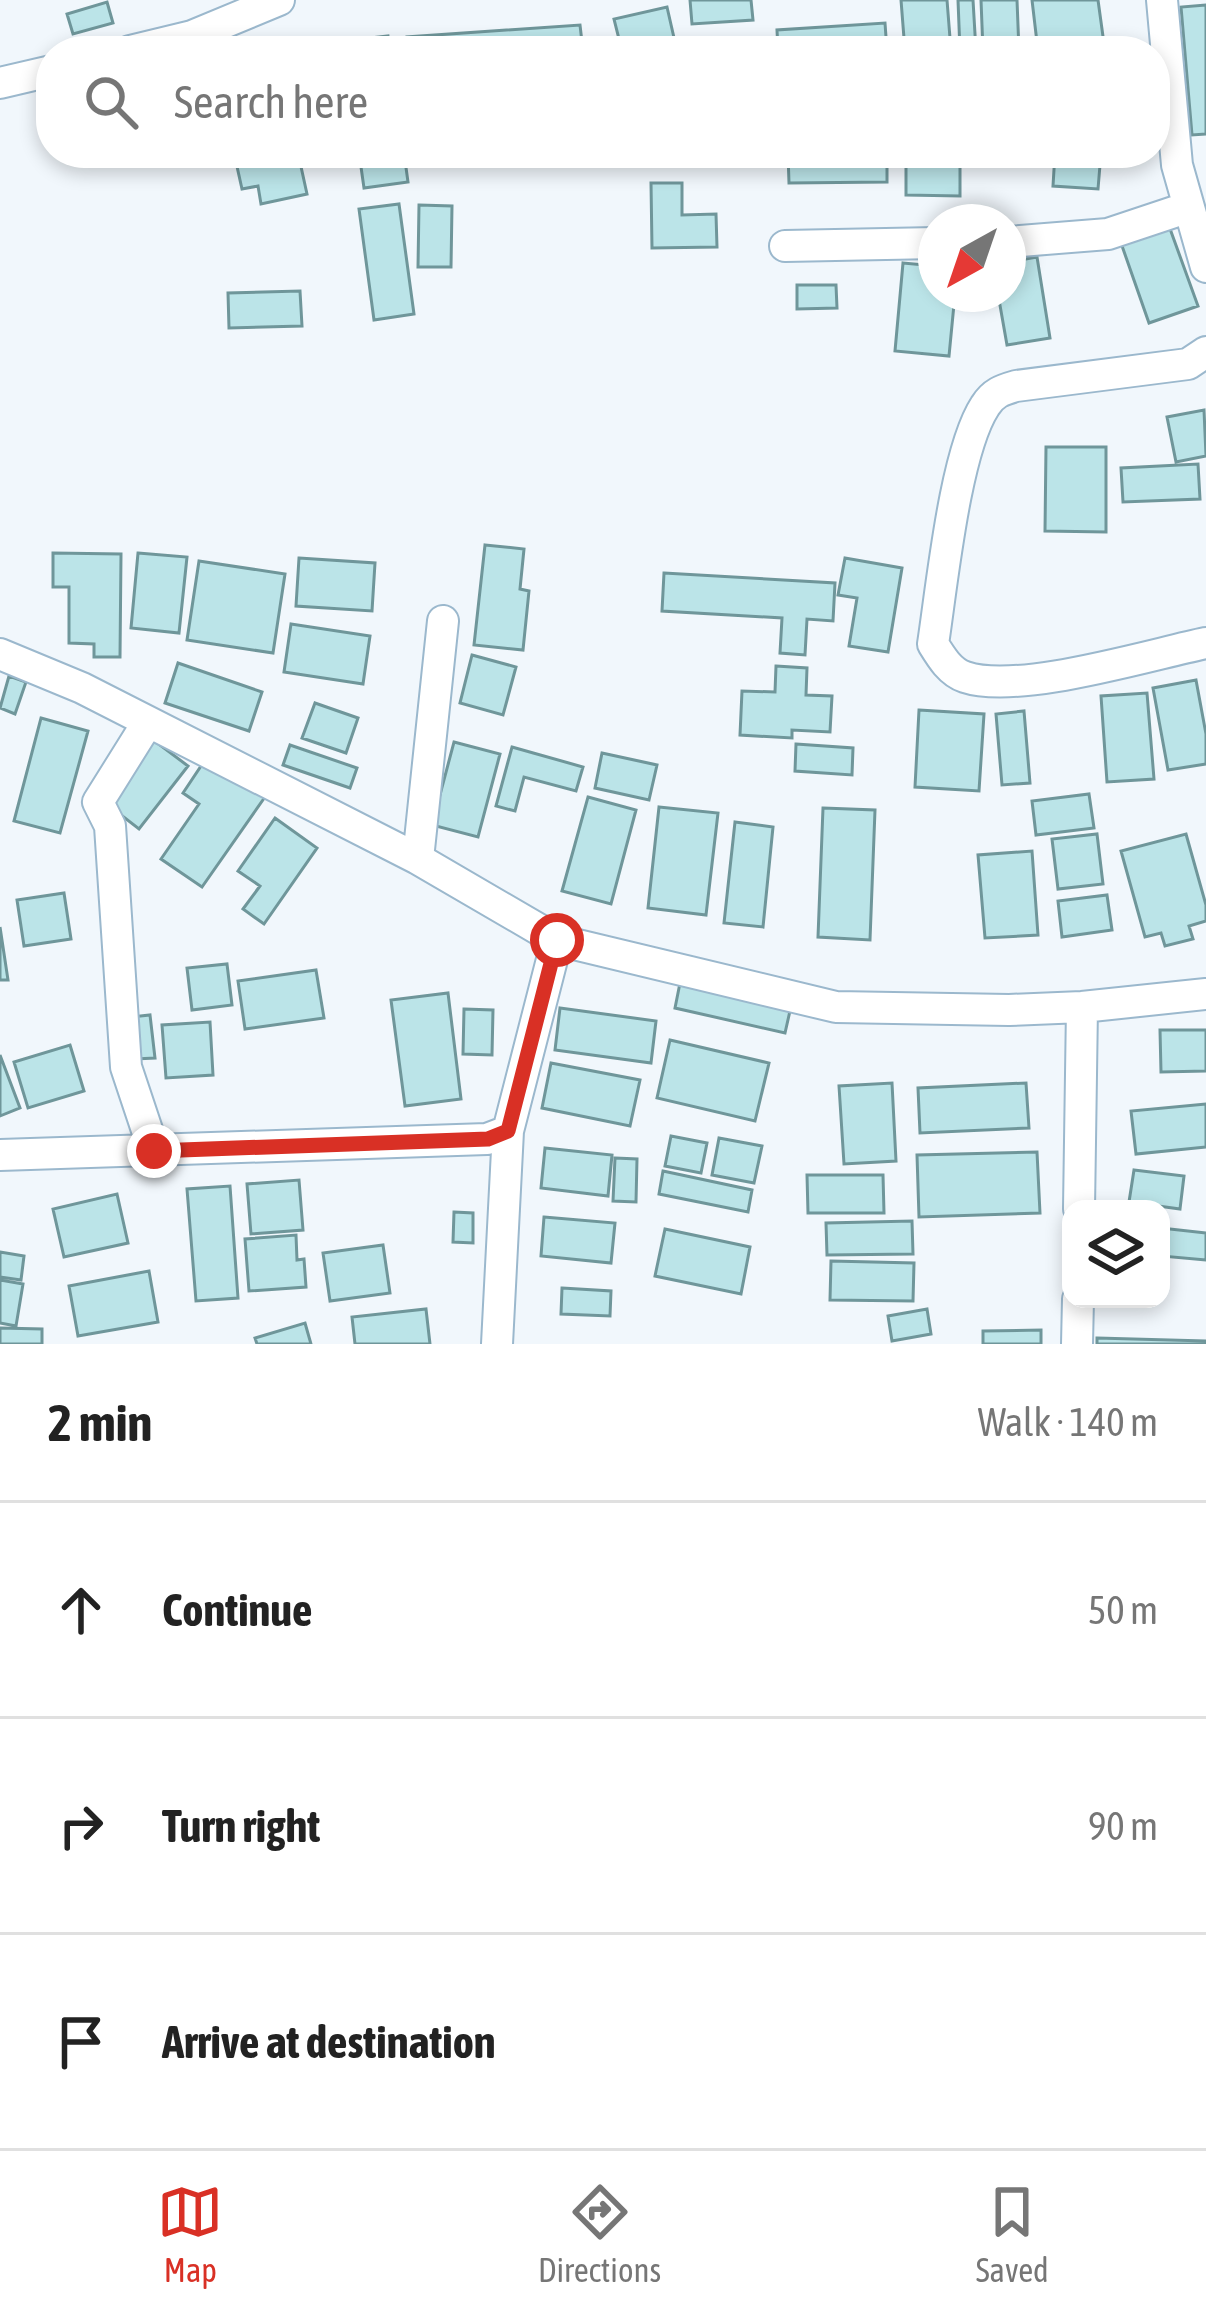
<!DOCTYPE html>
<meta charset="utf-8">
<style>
:root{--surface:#fff;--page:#f2f2f2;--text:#222;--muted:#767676;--line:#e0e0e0;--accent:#d93025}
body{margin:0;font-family:"Asap Condensed",sans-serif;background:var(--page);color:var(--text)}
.controls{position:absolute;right:36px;bottom:36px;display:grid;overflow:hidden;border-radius:24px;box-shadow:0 6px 18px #0003}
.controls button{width:108px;height:108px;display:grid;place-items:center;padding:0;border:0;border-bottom:3px solid var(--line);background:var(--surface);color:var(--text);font:60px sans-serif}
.compass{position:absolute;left:918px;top:204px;width:108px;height:108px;border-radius:50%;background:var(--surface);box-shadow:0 6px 18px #0003;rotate:220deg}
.stop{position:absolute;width:36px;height:36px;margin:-27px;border:9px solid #d93025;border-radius:50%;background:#fff}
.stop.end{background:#d93025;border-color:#fff;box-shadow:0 3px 12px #0008}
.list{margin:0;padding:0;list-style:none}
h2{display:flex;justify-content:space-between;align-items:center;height:156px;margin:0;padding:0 48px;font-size:51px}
h2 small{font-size:39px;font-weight:400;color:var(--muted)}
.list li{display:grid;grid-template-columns:78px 1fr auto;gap:36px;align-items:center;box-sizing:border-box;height:216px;padding:0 48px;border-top:3px solid var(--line)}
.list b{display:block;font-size:45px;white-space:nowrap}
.list em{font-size:39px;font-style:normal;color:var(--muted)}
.icon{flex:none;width:66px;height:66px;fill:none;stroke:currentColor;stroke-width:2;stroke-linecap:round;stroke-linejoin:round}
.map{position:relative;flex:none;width:1206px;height:1344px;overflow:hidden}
.search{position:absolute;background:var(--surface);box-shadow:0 6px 18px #0003;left:36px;right:36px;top:36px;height:132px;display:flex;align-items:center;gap:30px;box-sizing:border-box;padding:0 42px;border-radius:48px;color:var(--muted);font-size:45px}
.sheet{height:804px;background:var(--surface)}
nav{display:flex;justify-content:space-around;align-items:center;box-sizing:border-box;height:168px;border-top:3px solid var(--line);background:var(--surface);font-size:33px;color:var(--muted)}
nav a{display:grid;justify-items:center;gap:6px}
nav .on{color:var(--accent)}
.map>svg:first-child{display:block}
.building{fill:#bbe4e8;stroke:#6f969a;stroke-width:3}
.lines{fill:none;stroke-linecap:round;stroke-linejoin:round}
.street-casing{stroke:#9bb8cd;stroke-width:34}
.street{stroke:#fff;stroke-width:30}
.route{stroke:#d93025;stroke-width:15}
</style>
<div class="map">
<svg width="1206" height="1344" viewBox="0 0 1206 1344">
<rect width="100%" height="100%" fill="#f1f7fc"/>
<path class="building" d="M690,0h61l2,20 -61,4z
M901,0h46l4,51h-46z
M958,0h15l3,51h-16z
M981,0h36l2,51h-36z
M1032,0h66l7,51h-67z
M107,2l6,21 -40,11 -6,-20z
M1206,5v129l-14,1 -11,-128z
M667,7l10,44h-55l-8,-32z
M885,23l2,28h-109l-1,-21z
M580,25l3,26h-175l-1,-14z
M388,36l2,15h-44l-2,-10z
M234,153h64l9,41 -46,10 -3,-18 -16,3z
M359,153h45l4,29 -44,6z
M788,153h99v29l-98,1z
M906,153h54v43l-54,-1z
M1055,153h46l-3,36 -45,-3z
M651,183h31v32l34,-1 1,33 -65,1z
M399,204l15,110 -40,6 -15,-111z
M419,205l33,1 -1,61h-33z
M1169,226l29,80 -49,17 -28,-80z
M1037,257l13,81 -43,7 -9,-51h10v-32z
M903,263l33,3v28h19l-6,62 -54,-5z
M797,285h39l1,23 -40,1z
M300,291l2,35 -73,2 -1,-35z
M1204,410l2,46 -30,6 -9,-45z
M1046,447h60v85l-61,-1z
M1198,464l2,35 -77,3 -2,-34z
M485,545l39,4 -4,40 9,2 -6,59 -49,-5z
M53,553l68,1 -1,103h-26v-13l-25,-1v-56h-16z
M138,553l49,4 -8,76 -48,-5z
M299,558l76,5 -3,48 -76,-5z
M845,558l57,10 -14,84 -39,-6 8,-48 -19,-3z
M199,561l86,13 -12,79 -86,-13z
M664,573l171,10 -2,38 -26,-2 -2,36 -25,-2 2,-35 -120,-7z
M291,624l79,12 -7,48 -79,-12z
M472,655l44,12 -13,48 -43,-12z
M178,663l84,29 -13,39 -84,-28z
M776,666l31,2 -1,27 26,1 -2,36 -38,-2v8l-52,-3 2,-44 33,1z
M9,676l17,6 -11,32 -15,-6z
M1196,680l10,54v30l-38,6 -15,-82z
M1147,693l7,86 -47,3 -6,-86z
M315,703l43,15 -12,35 -44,-15z
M919,710l65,4 -5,77 -64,-4z
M1024,711l6,72 -28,2 -6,-71z
M41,718l47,13 -28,102 -46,-12z
M152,739l36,27 -49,63 -36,-28z
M454,742l46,12 -22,83 -46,-12z
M796,744l57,4 -1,27 -57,-4z
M290,745l67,23 -7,20 -67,-23z
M512,747l71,20 -7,24 -52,-14 -9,34 -19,-5z
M602,753l55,12 -8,35 -54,-12z
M207,757l58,40 -63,90 -41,-28 38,-55 -16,-11z
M1089,794l5,34 -58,7 -4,-34z
M588,797l48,13 -25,94 -49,-13z
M659,807l59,6 -12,102 -58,-7z
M823,808l52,2 -5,130 -52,-3z
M275,818l42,30 -53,76 -21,-15 17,-23 -22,-15z
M735,822l38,5 -10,100 -39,-4z
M1097,834l6,50 -45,5 -6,-50z
M1186,834l20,71v16l-17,5 4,13 -28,7 -4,-13 -16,4 -24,-86z
M1032,851l6,84 -53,3 -7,-83z
M64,893l7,46 -47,7 -7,-46z
M1107,895l5,35 -50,7 -4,-36z
M0,927l8,53h-8z
M227,964l5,41 -40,5 -5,-42z
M316,970l8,48 -79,11 -7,-48z
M681,978l111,24 -7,31 -110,-25z
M448,993l13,106 -56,7 -14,-106z
M560,1008l96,13 -5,42 -96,-13z
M464,1009l29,1 -1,45 -29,-1z
M150,1015l5,43 -20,1 -4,-42z
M210,1022l3,53 -47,3 -4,-53z
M1160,1030h46v41l-45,1z
M670,1040l99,23 -14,58 -98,-23z
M70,1045l14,46 -56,17 -14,-46z
M0,1055l20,53 -20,8z
M551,1063l89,17 -10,46 -88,-18z
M892,1083l4,78 -52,3 -5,-78z
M1026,1083l3,45 -109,5 -2,-45z
M1206,1104v43l-70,7 -5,-43z
M671,1136l36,7 -6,30 -36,-7z
M719,1138l43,8 -8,37 -42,-8z
M545,1148l67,7 -4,41 -67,-8z
M1037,1152l3,61 -121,4 -2,-62z
M615,1158l22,1 -1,43 -23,-1z
M1134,1170l50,6 -4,33 -51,-7z
M663,1171l89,19 -4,22 -89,-18z
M807,1175h76l1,38h-76z
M299,1180l4,50 -52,4 -4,-50z
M230,1186l8,112 -42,3 -9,-112z
M117,1194l11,49 -64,14 -11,-48z
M454,1212l19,1v30l-20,-1z
M544,1217l71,6 -4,40 -70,-7z
M912,1221l1,33 -86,1 -1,-32z
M1161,1228l45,5v27l-45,-4z
M665,1229l85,18 -9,47 -86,-18z
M296,1235l1,25 7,-1 2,28 -57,4 -4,-52z
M383,1245l7,48 -60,8 -7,-48z
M0,1252l24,4 -3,24 -21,-3z
M831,1261l83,2 -1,38 -83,-1z
M149,1271l9,51 -80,14 -9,-50z
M0,1280l23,4 -7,42 -16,-3z
M562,1288l49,3 -1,25 -49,-2z
M426,1309l4,35h-75l-3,-27z
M927,1309l4,25 -39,7 -4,-25z
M305,1323l6,21h-54l-2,-6z
M0,1328l42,1v15h-42z
M1041,1330v14h-58v-13z
M1097,1338l109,3v3h-109z"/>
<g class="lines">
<g class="street-casing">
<path id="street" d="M1162,0l15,165 29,102
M130,51l62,-15 87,-36
M0,83l51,-12
M1008,242l100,-8 78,-26
M785,246l151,-3
M1206,352l-18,12 -172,22c-14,4 -23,7 -31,20 -30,46 -43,179 -52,238 8,13 17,28 32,33 53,18 183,-22 241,-34
M443,621l-25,238 139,81 279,67 173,3 73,-3 124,-13
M0,654l82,34 336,171
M148,722l-50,80 12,24 16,241 28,84
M0,1155l487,-16 21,-8
M1079,1209l3,-202
M497,1344l11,-213 49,-191
M1077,1344l1,-45"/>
</g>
<use href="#street" class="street"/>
</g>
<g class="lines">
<path class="route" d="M154,1151l334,-12 20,-8 49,-191"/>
</g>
</svg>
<div class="controls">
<button><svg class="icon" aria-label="layers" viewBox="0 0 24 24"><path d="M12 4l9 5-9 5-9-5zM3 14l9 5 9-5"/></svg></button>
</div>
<svg class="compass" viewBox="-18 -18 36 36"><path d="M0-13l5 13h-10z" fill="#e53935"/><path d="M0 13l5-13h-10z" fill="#767676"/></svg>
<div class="stop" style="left:557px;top:940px"></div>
<div class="stop end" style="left:154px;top:1151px"></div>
<div class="search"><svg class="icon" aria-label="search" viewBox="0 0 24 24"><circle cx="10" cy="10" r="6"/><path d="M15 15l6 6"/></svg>Search here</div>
</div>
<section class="sheet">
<h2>2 min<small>Walk · 140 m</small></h2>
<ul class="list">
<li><svg class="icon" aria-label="ahead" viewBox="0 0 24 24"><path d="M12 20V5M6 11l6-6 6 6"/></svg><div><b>Continue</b></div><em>50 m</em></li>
<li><svg class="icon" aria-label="right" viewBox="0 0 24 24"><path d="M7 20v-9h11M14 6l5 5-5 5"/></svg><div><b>Turn right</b></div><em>90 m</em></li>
<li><svg class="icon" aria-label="arrive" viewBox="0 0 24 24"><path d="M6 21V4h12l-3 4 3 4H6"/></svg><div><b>Arrive at destination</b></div></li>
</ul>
</section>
<nav>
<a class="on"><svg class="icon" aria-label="map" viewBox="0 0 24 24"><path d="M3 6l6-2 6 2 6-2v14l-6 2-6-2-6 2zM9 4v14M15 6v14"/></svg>Map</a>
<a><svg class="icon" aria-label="directions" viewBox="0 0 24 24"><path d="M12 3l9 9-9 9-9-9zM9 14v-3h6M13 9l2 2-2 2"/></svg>Directions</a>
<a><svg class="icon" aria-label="saved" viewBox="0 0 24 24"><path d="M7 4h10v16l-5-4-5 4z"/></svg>Saved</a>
</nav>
